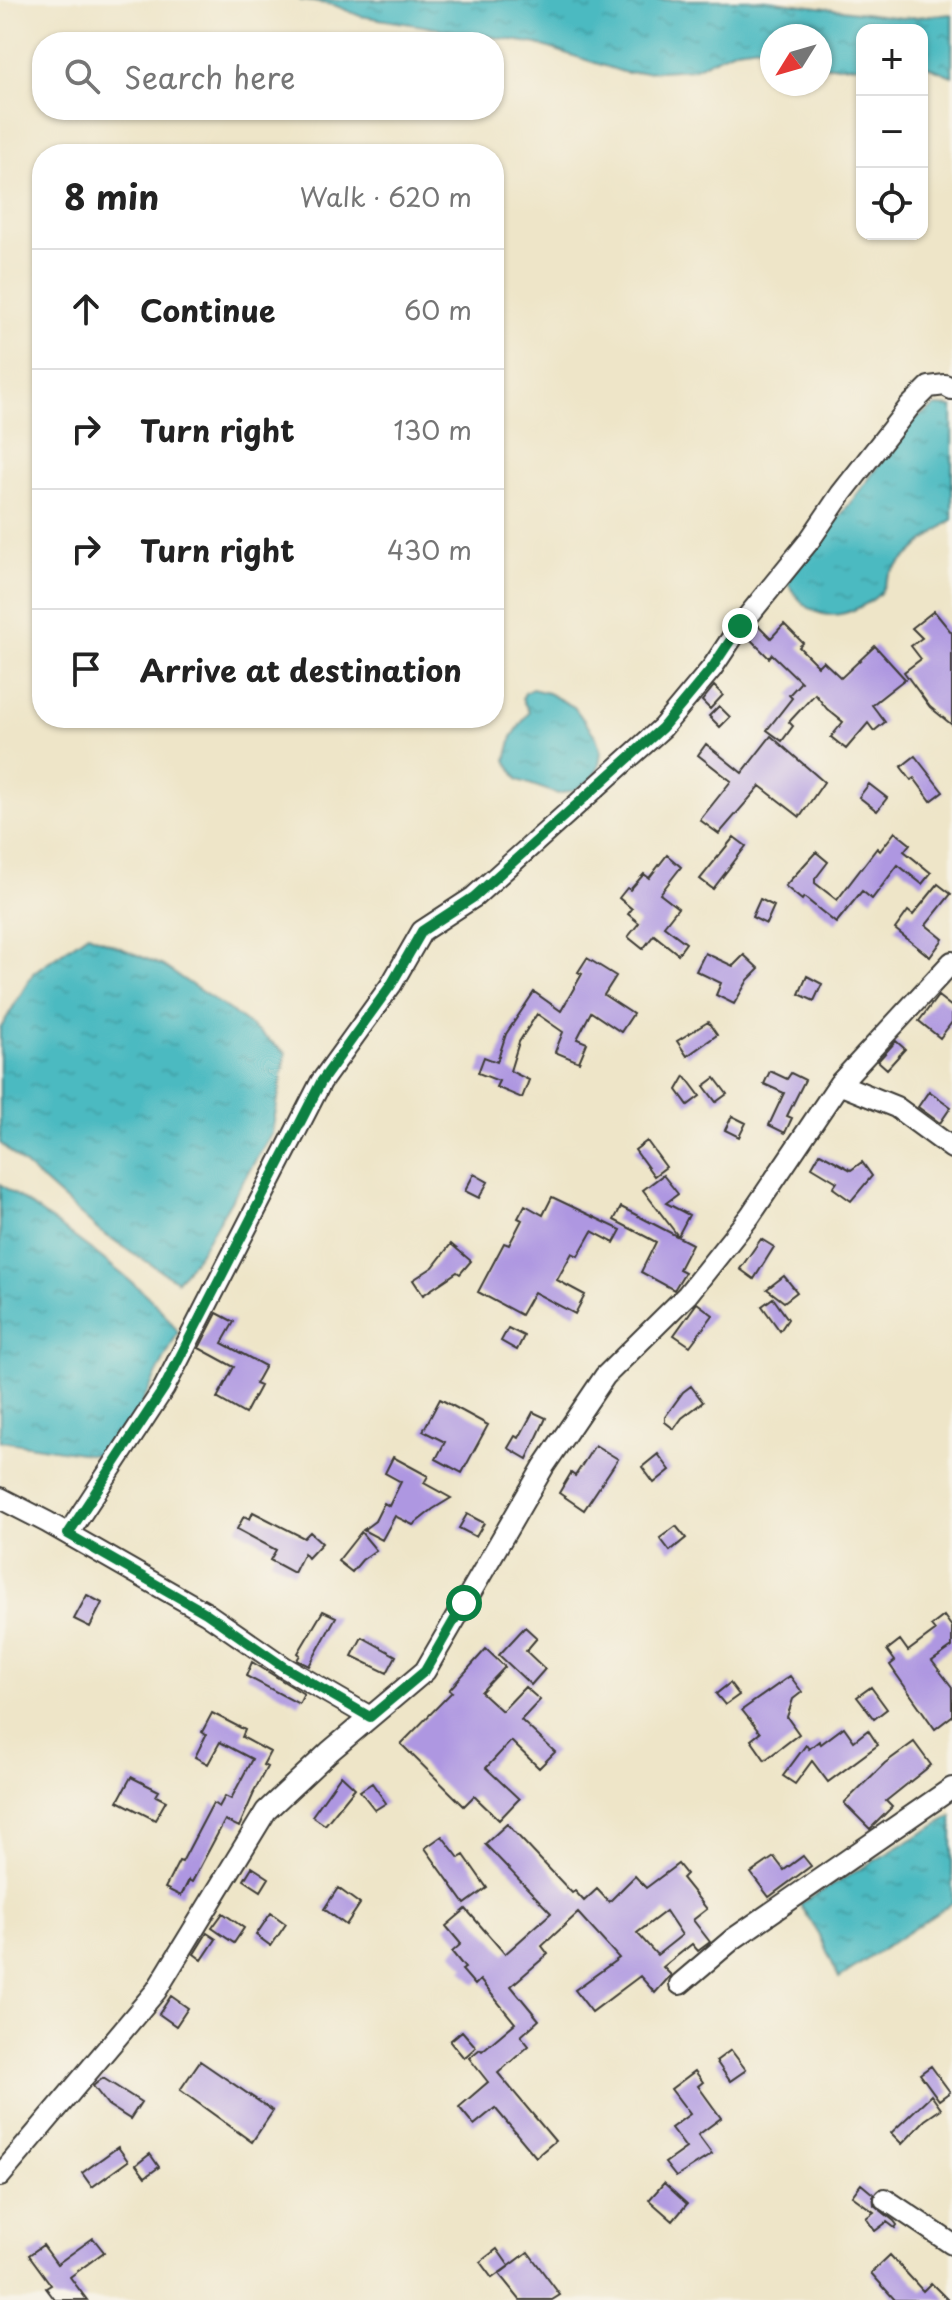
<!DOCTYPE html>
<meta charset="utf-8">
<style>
:root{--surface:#fff;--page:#f2f2f2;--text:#222;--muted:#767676;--line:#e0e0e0}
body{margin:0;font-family:"Playpen Sans",sans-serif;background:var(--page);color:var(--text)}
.controls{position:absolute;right:24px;top:24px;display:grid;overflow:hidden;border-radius:16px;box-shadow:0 2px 6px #0004}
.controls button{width:72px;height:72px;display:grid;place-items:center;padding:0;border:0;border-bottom:2px solid var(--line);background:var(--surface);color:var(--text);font:40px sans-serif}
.compass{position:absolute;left:760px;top:24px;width:72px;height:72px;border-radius:50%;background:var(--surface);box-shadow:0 2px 6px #0004;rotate:233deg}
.stop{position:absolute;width:24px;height:24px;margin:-18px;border:6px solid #0b8043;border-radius:50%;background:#fff}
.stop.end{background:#0b8043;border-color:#fff;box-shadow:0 2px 8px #0008}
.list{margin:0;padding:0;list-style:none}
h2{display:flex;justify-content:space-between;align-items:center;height:104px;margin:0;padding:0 32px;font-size:34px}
h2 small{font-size:26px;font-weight:400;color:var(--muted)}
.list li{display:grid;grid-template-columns:52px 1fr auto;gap:24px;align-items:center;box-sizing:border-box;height:120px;padding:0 32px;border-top:2px solid var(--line)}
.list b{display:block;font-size:30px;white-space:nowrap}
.list em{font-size:26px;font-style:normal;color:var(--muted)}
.icon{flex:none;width:44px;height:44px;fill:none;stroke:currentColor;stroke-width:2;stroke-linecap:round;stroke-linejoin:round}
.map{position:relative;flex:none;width:952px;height:2300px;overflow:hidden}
.search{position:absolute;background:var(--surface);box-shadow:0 2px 6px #0004;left:32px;top:32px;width:472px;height:88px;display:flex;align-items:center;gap:20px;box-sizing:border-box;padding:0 28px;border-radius:32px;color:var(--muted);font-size:30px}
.panel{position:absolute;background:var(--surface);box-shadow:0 2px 6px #0004;left:32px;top:144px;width:472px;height:584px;border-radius:32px}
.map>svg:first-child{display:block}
.water{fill:url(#water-ripples);stroke:#346b6e;stroke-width:2}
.building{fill:#ae97e1;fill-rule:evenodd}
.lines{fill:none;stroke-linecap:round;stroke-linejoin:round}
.street-casing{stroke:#3c3a36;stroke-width:24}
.street{stroke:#fff;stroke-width:20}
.route{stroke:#0b8043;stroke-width:10}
</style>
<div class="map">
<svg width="952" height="2300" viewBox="0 0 952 2300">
<defs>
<pattern id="water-ripples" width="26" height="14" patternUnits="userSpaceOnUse" patternTransform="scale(2)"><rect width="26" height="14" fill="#4bbac1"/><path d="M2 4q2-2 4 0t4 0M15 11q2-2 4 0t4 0" fill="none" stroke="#419fa5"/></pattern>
</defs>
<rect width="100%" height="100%" fill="#f7f3e8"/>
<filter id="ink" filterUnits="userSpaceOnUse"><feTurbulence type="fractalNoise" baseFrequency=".0125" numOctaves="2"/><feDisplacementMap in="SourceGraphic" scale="16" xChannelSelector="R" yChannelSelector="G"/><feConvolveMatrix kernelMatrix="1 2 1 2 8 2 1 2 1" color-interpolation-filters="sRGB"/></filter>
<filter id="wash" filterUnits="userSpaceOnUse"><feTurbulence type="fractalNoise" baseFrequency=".006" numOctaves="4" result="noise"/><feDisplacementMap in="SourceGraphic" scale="32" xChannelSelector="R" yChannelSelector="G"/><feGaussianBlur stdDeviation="1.8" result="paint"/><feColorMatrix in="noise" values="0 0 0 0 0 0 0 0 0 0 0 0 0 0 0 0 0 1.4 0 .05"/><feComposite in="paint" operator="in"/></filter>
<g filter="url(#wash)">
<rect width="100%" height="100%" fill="#eee5c8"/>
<path class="water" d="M299,0h467l136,18 50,-4v62l-30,-12v-34h-60v36h-42v-30h-48v17l-13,-7 -23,3 -43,20 -67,4 -89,-29 -177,-28 -26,-11z
M936,406l16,1v113c-23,16 -41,33 -61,52 -6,7 -6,15 -11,21 -5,6 -14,11 -20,14 -33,17 -54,6 -72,-23l9,-18 27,-29 44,-57 40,-57z
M532,689l16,4 26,14 22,30 5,15 -2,14 -7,13 -18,11 -16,4 -40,-14 -12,-20 6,-23 17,-25 -7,-13 3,-6z
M88,934l75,32 69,46 54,41 -14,80 -75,124 -20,24 -78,-50 -99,-88v-114l34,-57z
M0,1184c35,24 68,48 102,74 28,23 56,43 76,74l-42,83 -35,41 -101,-15z
M952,1816v87l-113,75 -19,-42 -20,-32z"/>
<g id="blocks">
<path class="building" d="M934,611l18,22v92l-22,-18 -26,-35 17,-13 -10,-13 11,-8 -10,-10z
M784,624l19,19 -4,4 19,19 5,-5 18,17 34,-32 30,33 -33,26 13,17 -11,9 -6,-8 -22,26 -15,-12 12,-15 -16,-13 -12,-15 -26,28 4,4 -11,15 -15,-11 25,-32 -3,-3 12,-13 -29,-28 -3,4 -21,-21 10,-12 13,13z
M714,686l9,9 -13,14 -8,-8z
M719,706l11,11 -10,10 -11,-11z
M771,736l53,46 -24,35 -40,-31 -41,48 -19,-14 31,-39 -33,-26 8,-11 36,29z
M915,756l28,36 -12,9 -17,-23 -3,2 -10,-13z
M869,784l18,14 -10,13 -18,-14z
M895,832l15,12 -6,7 27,22 -9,11 -24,-19 -26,34 -10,-8 -26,32 -32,-26 -2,3 -17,-14 31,-34 12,10 -13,17v4l22,17 40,-52 3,3z
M734,837l12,9 -33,43 -13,-10z
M667,855l14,12 -21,27 18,14 -14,18 22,17 -8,11 -24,-19 -11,14 -15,-12 11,-14 -11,-9 4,-5 -13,-11 8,-10 3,2 14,-16 5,4z
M938,884l13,10 -25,31 17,14 -13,18 -35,-28 13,-18 5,4z
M760,899l14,7 -8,18 -14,-7z
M705,953l28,13 11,-11 15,14 -11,11 -14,24 -18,-9 5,-12 -25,-12z
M587,958l29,18 -12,19 29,19 -12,18 -30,-20 -14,27 10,4 -8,19 -24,-10 8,-20 -26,-18 -18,28 -9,29 19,9 -7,18 -26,-11 3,-6 -21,-8 6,-16 13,5 9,-28 28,-42 27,19 21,-37 -4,-2z
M807,976l15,8 -8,17 -15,-7z
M938,996l14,11v15l-12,16 -21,-17z
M708,1022l9,13 -30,21 -10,-15z
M896,1041l9,8 -18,20 -9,-8z
M770,1071l17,8 4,-6 14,7 -18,36 5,2 -7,15 -16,-8 15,-32 -20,-9z
M685,1076l15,20 -12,9 -11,-15z
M715,1078l12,16 -11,8 -12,-16z
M929,1091l22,16 -11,16 -22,-16z
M732,1116l14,7 -7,14 -14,-7z
M647,1141l19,26 -12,9 -19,-26z
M820,1153l31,17 11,-8 10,14 -21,25 -18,-13 4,-6 -25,-15z
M474,1174l14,8 -9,16 -14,-7z
M663,1175l15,19 -12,9 23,12 -11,21 -35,-46z
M552,1197l69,33 -7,13 -22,-12 -14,25 -6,-3 -15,27 28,15 -10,19 -41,-22 -13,23 -43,-23 26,-49 5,2 13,-25 -4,-2 7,-13 18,10z
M621,1207l71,37 -13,25 6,3 -11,18 -33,-18 15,-30 -42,-22z
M761,1239l13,8 -20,32 -14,-10z
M451,1244l20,17 -11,13 -3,-2 -34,23 -10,-15 20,-13z
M784,1276l13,16 -13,10 -17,-13z
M773,1298l15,21 -8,12 -18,-25z
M697,1303l16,12 -23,31 -16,-11z
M217,1313l17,9 -12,21 43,23 -10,18 5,2 -15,28 -28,-16 17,-31 -35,-19z
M508,1328l16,8 -7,14 -16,-9z
M691,1386l12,16 -21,16 -8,11 -9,-7v-5l18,-25z
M440,1399l48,26 -26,48 -26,-14 9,-17 -22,-11z
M533,1412l13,6 -19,41 -19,-11 7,-12 4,2z
M595,1445l23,14 -34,51 -25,-17 12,-20 4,3z
M658,1454l12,16 -16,13 -12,-16z
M393,1457l35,19 -4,7 27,15 -18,11 -20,16 -18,-9 -13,24 -19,-10 12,-9 9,-18 5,3 12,-24 -16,-9z
M253,1512l51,26 6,-6 12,11 -14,15 -4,-5 -10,20 -24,-13 6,-10 -39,-21 7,-13 6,3z
M467,1514l17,9 -8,14 -17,-9z
M676,1526l10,12 -16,13 -10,-13z
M361,1532l15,18 -14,10 -10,12 -14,-11z
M87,1595l15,8 -12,24 -16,-8z
M323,1611l13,6 -27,49 -12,-6 3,-5 -2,-2z
M944,1616l8,11v20l-20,14 20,26v29l-17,13 -39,-55 -6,-9 5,-4 -8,-11 13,-10 8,11 27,-20 -4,-5z
M525,1627l12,11 -11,13 19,18 -14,16 -32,-30z
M362,1637l34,19 -9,17 -35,-17z
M486,1649l19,18 -24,25 21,19 23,-24 15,13 -19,20 34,32 -16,16 -28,-27 -25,27 33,31 -20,21 -25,-24 -10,10 -63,-62 51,-52 -3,-2z
M252,1662l52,32 -5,10 -53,-28z
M790,1676l12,16 -9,7 -6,18 12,17 -34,26 -14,-20 9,-7 -18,-23z
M730,1683l9,12 -14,10 -9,-11z
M871,1687l16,22 -13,10 -17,-22z
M212,1713l33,17 -3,7 28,15 -7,13 4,2 -14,26h1l-15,34 -14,-7 -33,62 -3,-2 -8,16 -16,-8 14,-27 3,1 31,-59 6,4 6,-11 6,3 21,-40 -32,-17 -12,22 -13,-7 11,-22 -4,-3z
M844,1727l10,14 14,-11 10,15 -50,37 -16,-21 -17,23 -12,-8 23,-31 3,4 10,-8 2,3z
M914,1742l17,23 -45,36 6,6 -22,22 -26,-26 41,-40z
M341,1775l14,13 -30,37 -13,-9z
M131,1777l28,14 -3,5 10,5 -11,19 -37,-19z
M372,1783l14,20 -11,7 -15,-19z
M507,1824l65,69 3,-2 9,10 13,-12 12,13 26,-26 11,12 32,-24 8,10 -4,4 25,31 -14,11 17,22 -12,9 -6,-7 -29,23 8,8 -16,18 -15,-17 -48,36 -17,-22 44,-32 -41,-45 -36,33 6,8 -37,32 28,34 -18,16 8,10 -31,27 57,68 -19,16 -41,-49 -21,17 -15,-18 29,-25 -19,-24 11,-9 2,2 33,-28 -35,-43 -5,5 -13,-15 3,-2 -13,-16 9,-8 -15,-18 20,-17 39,45 46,-41 -66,-69zM666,1911l16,24 -25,20 -20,-22z
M442,1836l17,22 5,-3 23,33 -22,16 -40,-56z
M803,1856l8,10 -42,31 -18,-24 23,-16 10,13z
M252,1867l17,11 -8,13 -17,-11z
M338,1888l22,16 -14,21 -22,-16z
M223,1913l21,15 -10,15 -22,-15z
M271,1913l15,11 -15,22 -15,-11z
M207,1933l9,6 -14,21 -8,-6z
M171,1996l17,12 -12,18 -17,-12z
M462,2031l14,16 -12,11 -14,-17z
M731,2050l15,20 -16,11 -14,-20z
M200,2061l73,50 -21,31 -72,-52z
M931,2066l19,26 -11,8 -19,-26z
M695,2071l8,11 -5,4 23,32 -23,17 14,19 -36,23 -11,-14 21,-15 -15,-20 19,-14 -19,-25z
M103,2078l38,24 -11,17 -22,-14 -15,-19z
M931,2095l10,14 -16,11 -23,24 -11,-11z
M118,2147l10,14 -36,26 -10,-14z
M150,2154l9,13 -14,10 -9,-12z
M664,2183l23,21 -14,17 -24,-21z
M861,2184l12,10 1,11 20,16 3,4 -2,3 -8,-6 -12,9 -9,-13 8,-6 -22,-16z
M93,2238l11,14 -34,25 17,23h-32l-9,-12 5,-3 -22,-30 14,-10 14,19z
M497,2249l12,17 -17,12 -12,-16z
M528,2252l32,43 -8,5h-32l-21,-26z
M890,2255l33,36 8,-8 17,17h-53l-24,-27z"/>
</g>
</g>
<g filter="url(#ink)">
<use href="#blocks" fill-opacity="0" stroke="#3c3a36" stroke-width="2"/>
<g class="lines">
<g class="street-casing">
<path id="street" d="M839,1084l57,23 56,41
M0,1498l47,24 159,91 78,54 86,50
M68,1534l96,-146 157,-306 70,-97 31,-54 52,-34 188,-169 50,-60 28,-42 69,-85 32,-47 69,-88 19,-19 16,-2 7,4
M680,1984l53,-45 219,-151
M0,2176l156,-185 110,-180 63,-59 96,-81 119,-205 61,-90 82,-81 63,-79 89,-132 113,-122
M885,2199l67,45"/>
</g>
<use href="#street" class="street"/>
</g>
</g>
<g class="lines" filter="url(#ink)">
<path class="route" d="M464,1603l-39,68 -55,46 -86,-50 -78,-54 -138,-79 96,-146 157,-306 70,-97 31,-54 52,-34 188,-169 50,-60 28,-42"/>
</g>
</svg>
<div class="controls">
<button>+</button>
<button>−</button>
<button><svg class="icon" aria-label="locate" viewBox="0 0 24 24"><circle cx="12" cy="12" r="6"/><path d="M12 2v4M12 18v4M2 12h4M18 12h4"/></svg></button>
</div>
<svg class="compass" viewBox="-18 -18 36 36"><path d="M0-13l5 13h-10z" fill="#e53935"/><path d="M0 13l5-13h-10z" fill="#767676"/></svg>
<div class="stop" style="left:464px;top:1603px"></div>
<div class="stop end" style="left:740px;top:626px"></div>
<div class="search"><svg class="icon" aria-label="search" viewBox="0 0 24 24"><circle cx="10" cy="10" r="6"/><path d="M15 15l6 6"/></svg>Search here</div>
<section class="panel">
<h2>8 min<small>Walk · 620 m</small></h2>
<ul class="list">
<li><svg class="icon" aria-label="ahead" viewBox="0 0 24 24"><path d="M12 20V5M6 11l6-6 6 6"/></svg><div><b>Continue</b></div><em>60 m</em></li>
<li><svg class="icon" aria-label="right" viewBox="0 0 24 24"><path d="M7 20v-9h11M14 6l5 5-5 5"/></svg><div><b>Turn right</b></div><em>130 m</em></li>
<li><svg class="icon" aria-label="right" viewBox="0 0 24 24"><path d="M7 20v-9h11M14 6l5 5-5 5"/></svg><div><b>Turn right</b></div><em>430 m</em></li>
<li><svg class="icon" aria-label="arrive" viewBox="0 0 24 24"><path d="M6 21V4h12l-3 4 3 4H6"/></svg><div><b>Arrive at destination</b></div></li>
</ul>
</section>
</div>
